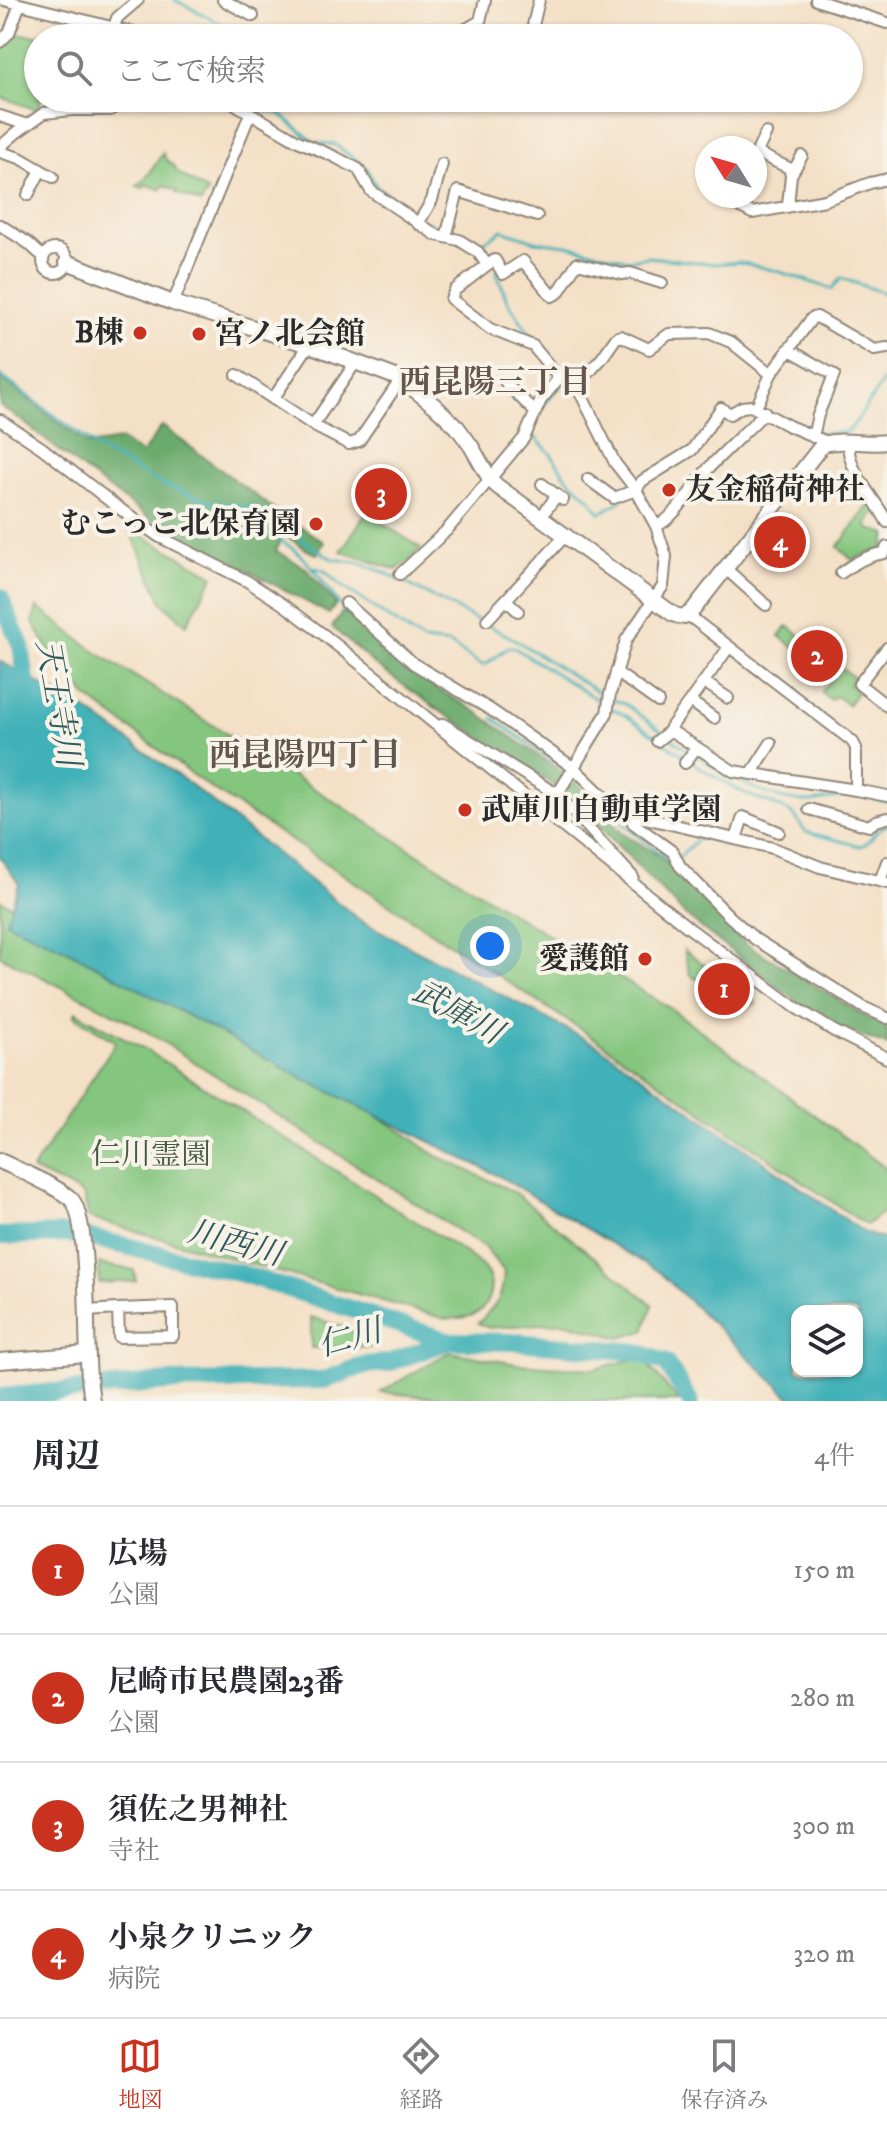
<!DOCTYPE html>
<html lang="ja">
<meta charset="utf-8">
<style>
:root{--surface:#fff;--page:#f7f7f7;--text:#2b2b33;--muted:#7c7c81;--line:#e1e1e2;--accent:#c8321e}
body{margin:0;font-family:"IM FELL DW Pica","Noto Serif JP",serif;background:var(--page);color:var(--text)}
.controls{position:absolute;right:24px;bottom:24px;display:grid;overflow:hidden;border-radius:16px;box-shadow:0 2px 6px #0004}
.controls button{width:72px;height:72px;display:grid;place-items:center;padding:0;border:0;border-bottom:2px solid var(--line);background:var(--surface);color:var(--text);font:40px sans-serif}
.compass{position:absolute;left:695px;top:136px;width:72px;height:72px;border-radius:50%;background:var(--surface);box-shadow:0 2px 6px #0004;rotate:307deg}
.you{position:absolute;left:490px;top:946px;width:28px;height:28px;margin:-20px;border:6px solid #fff;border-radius:50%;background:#1a73e8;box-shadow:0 0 0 12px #1a73e833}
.badge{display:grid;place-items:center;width:52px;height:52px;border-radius:50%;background:var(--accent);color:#fff;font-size:26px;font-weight:700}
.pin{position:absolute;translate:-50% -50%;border:4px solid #fff;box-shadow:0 2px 8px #0006}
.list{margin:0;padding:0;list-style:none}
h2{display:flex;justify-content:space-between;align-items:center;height:104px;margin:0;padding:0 32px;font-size:34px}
h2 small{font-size:26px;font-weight:400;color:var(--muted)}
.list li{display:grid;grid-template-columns:52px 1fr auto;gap:24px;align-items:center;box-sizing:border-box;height:128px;padding:0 32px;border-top:2px solid var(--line)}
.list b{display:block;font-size:30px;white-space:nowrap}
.list p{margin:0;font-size:26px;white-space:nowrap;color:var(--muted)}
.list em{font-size:26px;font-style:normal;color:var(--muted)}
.icon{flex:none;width:44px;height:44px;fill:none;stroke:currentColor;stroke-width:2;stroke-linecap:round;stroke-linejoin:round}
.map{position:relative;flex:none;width:887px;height:1401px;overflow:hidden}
.search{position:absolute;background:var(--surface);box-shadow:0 2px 6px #0004;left:24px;right:24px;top:24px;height:88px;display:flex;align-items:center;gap:20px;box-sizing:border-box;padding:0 28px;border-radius:44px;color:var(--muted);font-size:30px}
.sheet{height:616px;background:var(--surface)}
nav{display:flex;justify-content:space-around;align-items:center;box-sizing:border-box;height:112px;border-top:2px solid var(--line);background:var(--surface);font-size:22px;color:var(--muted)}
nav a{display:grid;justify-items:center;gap:4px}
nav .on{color:var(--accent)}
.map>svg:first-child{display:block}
.green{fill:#84c67e;stroke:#587854;stroke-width:2}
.forest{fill:#6bab6d;stroke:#4b6b4c;stroke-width:2}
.water{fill:#40b1b8;stroke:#366e72;stroke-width:2;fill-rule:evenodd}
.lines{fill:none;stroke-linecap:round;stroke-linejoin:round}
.stream{stroke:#40b1b8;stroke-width:3}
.river{stroke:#40b1b8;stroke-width:18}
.street-casing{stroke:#908678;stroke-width:14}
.secondary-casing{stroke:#908678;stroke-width:18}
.street{stroke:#fff;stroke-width:10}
.secondary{stroke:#fff;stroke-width:14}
.poi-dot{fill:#c8321e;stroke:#f7f3e8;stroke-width:3}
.labels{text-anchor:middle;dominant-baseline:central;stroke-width:8;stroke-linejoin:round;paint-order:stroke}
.poi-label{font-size:30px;font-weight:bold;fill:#2b2b2b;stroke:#f7f3e8;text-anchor:end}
.park-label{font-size:30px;fill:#465a44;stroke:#f7f3e8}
.neighbourhood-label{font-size:32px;font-weight:bold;fill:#64564c;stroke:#f7f3e8}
.water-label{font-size:32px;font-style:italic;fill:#325a5c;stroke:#f7f3e8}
</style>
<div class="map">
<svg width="887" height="1401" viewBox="0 0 887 1401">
<rect width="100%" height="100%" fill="#f7f3e8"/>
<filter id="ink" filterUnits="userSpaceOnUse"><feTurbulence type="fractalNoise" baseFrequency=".0125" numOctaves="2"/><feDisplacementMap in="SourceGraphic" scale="16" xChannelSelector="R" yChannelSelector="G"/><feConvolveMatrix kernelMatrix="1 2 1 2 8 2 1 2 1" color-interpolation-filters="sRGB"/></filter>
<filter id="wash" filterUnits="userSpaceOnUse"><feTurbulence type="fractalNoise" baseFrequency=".006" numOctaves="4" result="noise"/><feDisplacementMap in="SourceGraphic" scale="32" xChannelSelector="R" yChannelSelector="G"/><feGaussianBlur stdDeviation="1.8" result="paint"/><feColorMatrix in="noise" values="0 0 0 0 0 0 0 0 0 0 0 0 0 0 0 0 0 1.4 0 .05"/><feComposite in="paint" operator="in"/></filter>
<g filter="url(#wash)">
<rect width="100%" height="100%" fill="#f4e0c6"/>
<path class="green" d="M14,34l40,2 -1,2h-15v60h3l-3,12 -38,-13v-48z
M163,153l3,7 8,6 3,6 31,20 -7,11 -25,-10v-3l-13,-5 -2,5 -15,-6 -2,4 -7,-2 9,-8z
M872,501l8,11 -6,1 -7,12 2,4 18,5 -3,14 -32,12 -14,-13z
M366,513l55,35 -11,12 -14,10 -55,-19z
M129,528l85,48 -28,49 -24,-23z
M37,607l59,45 416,261 158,95 217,161v40l-21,16 -269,-185 -388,-253 -123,-91 -37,-45 -16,-29z
M788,626l66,52 -5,6 9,7 -10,14 -12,-9 -5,4 -10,-8 12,-15 -54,-41z
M0,900l218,116 183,115 36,25 77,36 139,113 -9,26 -24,7 -56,-16 -75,6 -11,-5c19,-18 25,-24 26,-52l-20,-24 -349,-223 -135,-68z
M684,950l72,53 -12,7 -54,-35z
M76,1012l67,36 321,204c10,7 23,16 26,28 2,5 0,14 -2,19 -7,19 -24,19 -42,20l-357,-101 -6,-24 -51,-24 84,-128 -42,-26z
M99,1264l35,6 2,11 -37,2z
M311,1317l62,20 -1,10 -61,1z
M449,1352l68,12 77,5 44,-11 12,9 29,34h-213l-85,-9z"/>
<path class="forest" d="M0,377l88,68 32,-5 22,14 20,-28 109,81 53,35 -7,12 -8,-3 -26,-17 -7,17 30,17 30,36 -7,10 -110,-59 -58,-28 -71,-52 -69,-55 -21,-14z
M343,611l65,58 27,19 39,22 104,74 43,48 39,24 86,88 126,76 15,7v18l-48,-17 -38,-23 -116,-90 -115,-119 -133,-87 -62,-44 -43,-38z"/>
<path class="water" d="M0,661l85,48 102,73 174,139 236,124 268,188 22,7v161h-93l-135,-129 -162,-97 -191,-95 -241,-131 -59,-27 13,-38 -19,-27zM797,1311h60v60h-60z"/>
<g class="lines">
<path class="stream" d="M175,0l58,30 5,8
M246,98l2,8 32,8 35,29 19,1 32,23 10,19 36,27
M425,222l19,8
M452,232l19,6 9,6 22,-14 33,11 32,4 61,15 20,-3 68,7 23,-2 38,9 55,18 9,-11 46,16
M480,244l11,17
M496,271l11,29 30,45
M0,375l99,74 62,35 73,26 61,40 17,17 27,37 58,51
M544,405l20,-23 -1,-2
M530,432l21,22 16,24 23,21 10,14 21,-12
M816,433c10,0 24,2 33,-3 5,-3 33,-47 38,-56
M217,502l41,6 18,15 56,36 24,3 28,10 130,67 92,58
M670,509l11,-12
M312,567l13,4 14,13 84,57 27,3 30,20 5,1 24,-18h4l91,57
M412,668l12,10 43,23
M613,700l12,4 38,28
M611,708l14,7 59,41
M493,718l85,61
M669,737l20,14
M695,755c29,19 76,46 111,47 17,0 34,-7 50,-7
M691,761c17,12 35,23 54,32 15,8 32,11 46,20 8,5 9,14 15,19l54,14c13,-3 11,-16 27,-21
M872,798l15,4
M611,813l62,51
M763,851l16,5
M678,857c11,-4 14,-19 27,-20"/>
<path class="river" d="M0,597l21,49 8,55
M0,1236l67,-2 33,6 143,34 206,67
M0,1397l167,-15 158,-2 39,-15 24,-2 61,-22 67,1 121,10 29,11 24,38"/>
</g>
</g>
<g filter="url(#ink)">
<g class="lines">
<g class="street-casing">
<path id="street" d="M4,0l151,38
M223,0l30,16
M816,0l71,23
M111,38l6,-20 21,-18
M450,38l30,-17 5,-21
M530,38l9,-38
M0,42l9,-9 11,-29
M228,98l10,8 60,35 35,15 25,13 13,22 65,44 23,5 19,12 9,13 -32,25 -4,9 39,30 43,17 26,32h9l9,8 38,77 21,27 20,36 10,30 -3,30 -37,54 -16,54 -3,19 -47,77
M0,116l27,9
M0,147l16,-14 28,-20 28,-3h38l24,-12
M0,152l20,6 33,19
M756,154l10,-21
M755,155l4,-1 30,14 2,7 -3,30
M791,175l11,-19
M28,195l13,-25
M732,196l1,7 19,10 73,-13 45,-17 17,-4
M418,224l14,-24 10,-36
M0,225l28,18 11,10
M446,237l12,-46 79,25
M43 261a12 12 0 1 1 24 0a12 12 0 1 1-24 0Z
M487,265l8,-5 8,14 20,-13 29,35 6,-3 19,-30 45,11 8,-1 32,10
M173,303l77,-189
M788,349l46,26 -16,40 -5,22
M237,375l79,52 33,17 10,-3 42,-62
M506,383l29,29
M577,386l25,-28 14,-20 5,-2 28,13 20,-15 40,-1 22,9 40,32
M273,399l36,-54
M756,408l15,-34 41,-56 5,-1 57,33 13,-2
M0,420l42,28 74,58 42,30 89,45 37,24 40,30 365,293 106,79 39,24 53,27
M313,425l43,-63
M848,442c0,31 26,54 39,80
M588,479l26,19 22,-8 6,-9 50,-31 29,-42 9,6 12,-7 9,-1 38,20 38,16
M542,484l21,16
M541,517l16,-22
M656,526c18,-6 38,-41 51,-56 18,-20 39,-38 58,-58
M726,569l40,36
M841,573c13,-10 27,-18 43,-20l3,-6
M400,574l47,-44 43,-51 34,-41 17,-38 18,-22
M506,600l12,11
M346,603l68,61 77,46 83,58 28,27 11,14 19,6 141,33 47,19 67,16
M688,615l164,126 4,7v42l31,6
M487,620l78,-84
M729,647l-58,80 2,5 60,39 123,19
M887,648l-28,36 28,22
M616,672l42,30
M704,682l24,16
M690,701l24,17
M443,724l107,66 6,2 4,-2v7l73,80
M657,741l15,-12
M685,763l11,-15
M751,774l20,-31
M809,809l60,17 7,-5 11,-3
M632,815l1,8 40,29 7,14 49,50 26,23 108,68 24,11
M736,839l7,-22 36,15
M880,881l7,-19
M173,1307v29l-54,1 -1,-28z
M87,1311l31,-2"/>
</g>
<g class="secondary-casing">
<path id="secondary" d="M67,262l106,41 136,42 92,34 34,27 22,21 14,19 19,33 7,7 176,128c8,4 14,3 20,-4l130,-166c20,-6 43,1 64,-2
M0,1161c19,9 57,25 71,38 18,17 15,130 17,159 0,14 2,29 4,43
M0,1361l87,-7"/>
</g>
<use href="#street" class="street"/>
<use href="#secondary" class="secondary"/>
</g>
</g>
<g class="poi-dot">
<circle cx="140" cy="333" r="8"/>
<circle cx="199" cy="334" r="8"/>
<circle cx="669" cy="490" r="8"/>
<circle cx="316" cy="524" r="8"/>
<circle cx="465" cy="810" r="8"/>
<circle cx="645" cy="959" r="8"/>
</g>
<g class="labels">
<g class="poi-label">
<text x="124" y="333">B棟</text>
<text x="215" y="334" text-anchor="start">宮ノ北会館</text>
<text x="685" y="490" text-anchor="start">友金稲荷神社</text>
<text x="300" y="524">むこっこ北保育園</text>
<text x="481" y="810" text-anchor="start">武庫川自動車学園</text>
<text x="629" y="959">愛護館</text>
</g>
<g class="park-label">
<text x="151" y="1155">仁川霊園</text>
</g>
<g class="neighbourhood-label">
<text x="495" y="383">西昆陽三丁目</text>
<text x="305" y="756">西昆陽四丁目</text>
</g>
<g class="water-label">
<text transform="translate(57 703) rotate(80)">天王寺川</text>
<text transform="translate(457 1013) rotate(29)">武庫川</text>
<text transform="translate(235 1244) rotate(15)">川西川</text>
<text transform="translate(350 1339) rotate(-15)">仁川</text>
</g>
</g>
</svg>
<div class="controls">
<button><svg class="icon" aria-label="layers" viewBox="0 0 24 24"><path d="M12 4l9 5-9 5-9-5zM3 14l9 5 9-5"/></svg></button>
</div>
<svg class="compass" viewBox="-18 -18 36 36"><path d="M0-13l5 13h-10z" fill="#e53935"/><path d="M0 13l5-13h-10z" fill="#7c7c81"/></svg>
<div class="you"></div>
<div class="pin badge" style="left:724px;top:989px">1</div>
<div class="pin badge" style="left:817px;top:656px">2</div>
<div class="pin badge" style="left:381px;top:494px">3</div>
<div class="pin badge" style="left:780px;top:542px">4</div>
<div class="search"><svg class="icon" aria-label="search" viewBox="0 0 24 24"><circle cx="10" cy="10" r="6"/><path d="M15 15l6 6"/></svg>ここで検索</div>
</div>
<section class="sheet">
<h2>周辺<small>4件</small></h2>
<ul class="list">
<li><span class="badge">1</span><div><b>広場</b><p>公園</p></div><em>150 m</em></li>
<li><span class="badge">2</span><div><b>尼崎市民農園23番</b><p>公園</p></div><em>280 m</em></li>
<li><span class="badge">3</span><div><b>須佐之男神社</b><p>寺社</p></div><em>300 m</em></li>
<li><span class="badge">4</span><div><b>小泉クリニック</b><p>病院</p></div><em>320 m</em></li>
</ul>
</section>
<nav>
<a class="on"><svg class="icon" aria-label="map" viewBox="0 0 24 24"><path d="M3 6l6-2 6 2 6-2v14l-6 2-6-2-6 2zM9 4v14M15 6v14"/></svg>地図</a>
<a><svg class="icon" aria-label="directions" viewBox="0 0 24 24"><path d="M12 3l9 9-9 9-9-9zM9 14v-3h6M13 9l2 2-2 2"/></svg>経路</a>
<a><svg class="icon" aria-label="saved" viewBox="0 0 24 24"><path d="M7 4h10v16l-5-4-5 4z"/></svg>保存済み</a>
</nav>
